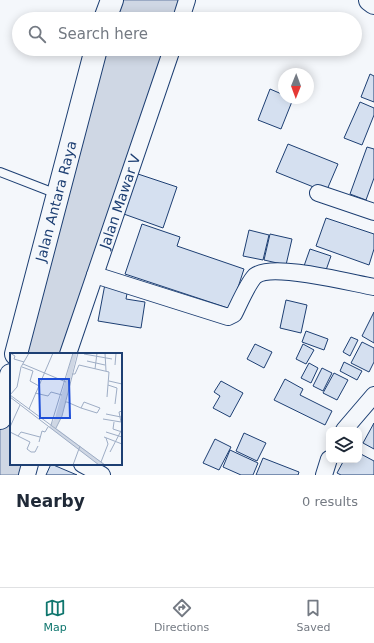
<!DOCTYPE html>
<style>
:root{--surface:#fff;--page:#f6f6f7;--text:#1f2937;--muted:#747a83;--line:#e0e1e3;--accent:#0f766e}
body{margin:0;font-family:"DejaVu Sans",sans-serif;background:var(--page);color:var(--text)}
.controls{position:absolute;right:12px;bottom:12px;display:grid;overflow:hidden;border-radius:8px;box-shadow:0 2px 10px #0003}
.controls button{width:36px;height:36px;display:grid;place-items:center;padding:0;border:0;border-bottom:1px solid var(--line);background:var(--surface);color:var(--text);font:20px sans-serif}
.compass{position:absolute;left:278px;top:68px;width:36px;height:36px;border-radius:50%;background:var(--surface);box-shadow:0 2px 10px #0003;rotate:181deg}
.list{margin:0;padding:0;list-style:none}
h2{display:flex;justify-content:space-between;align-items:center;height:52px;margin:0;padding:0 16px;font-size:17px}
h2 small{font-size:13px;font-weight:400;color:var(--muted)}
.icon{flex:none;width:22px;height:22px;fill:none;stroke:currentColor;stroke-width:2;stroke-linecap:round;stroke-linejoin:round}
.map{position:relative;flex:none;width:374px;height:475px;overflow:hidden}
.search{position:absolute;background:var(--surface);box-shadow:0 2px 10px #0003;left:12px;right:12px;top:12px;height:44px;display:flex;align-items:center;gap:10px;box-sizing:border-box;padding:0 14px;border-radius:22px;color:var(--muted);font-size:15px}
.sheet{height:112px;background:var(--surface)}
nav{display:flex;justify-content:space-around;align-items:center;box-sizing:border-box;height:56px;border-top:1px solid var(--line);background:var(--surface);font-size:11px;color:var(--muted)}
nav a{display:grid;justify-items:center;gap:2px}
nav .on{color:var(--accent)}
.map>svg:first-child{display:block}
.water{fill:#cfd7e4;stroke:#687fa3}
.building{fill:#d5e0f0;stroke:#1d3f73}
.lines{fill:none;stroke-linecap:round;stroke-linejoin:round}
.lane-casing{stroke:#1d3f73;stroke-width:10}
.street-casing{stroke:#1d3f73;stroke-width:18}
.secondary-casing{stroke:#1d3f73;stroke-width:24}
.lane{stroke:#f4f7fb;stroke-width:8}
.street{stroke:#f4f7fb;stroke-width:16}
.secondary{stroke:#f4f7fb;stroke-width:22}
.labels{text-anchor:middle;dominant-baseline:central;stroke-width:3;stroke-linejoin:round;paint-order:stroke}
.street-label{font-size:14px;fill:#1d3f73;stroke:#f4f7fb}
.inset-road{fill:none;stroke:#9eadc5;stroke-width:1}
.view{fill:#1d4ed8;fill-opacity:0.15;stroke:#1d4ed8;stroke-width:2}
.inset-edge{fill:none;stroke:#1d3f73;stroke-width:2}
</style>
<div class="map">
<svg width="374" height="475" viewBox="0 0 374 475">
<rect width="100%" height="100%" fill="#f4f7fb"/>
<path class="water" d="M112,0h75l-6,19h-76z
M96,49h76l-104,305h-52z
M11,375v89h19l-3,11h-27v-57z"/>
<path class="building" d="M370,74l4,2v26l-13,-5z
M270,89l14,6v3l9,1 -12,30 -23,-9z
M360,102l14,6v7l-12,30 -18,-7z
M288,144l50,20 -12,28 -50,-20z
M367,147l7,2v29l-8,22 -16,-6z
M135,173l42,14 -14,41 -42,-15z
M326,218l48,16v15l-5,16 -53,-19z
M142,224l38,13 -3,9 67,23 -13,40 -106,-35z
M249,230l20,5 -6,25 -20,-4z
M270,234l22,5 -6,26 -22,-5z
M310,249l21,7 -6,17 -21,-7z
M105,284l23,4 -2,11 19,3 -4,26 -43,-7z
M286,300l21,5 -6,28 -21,-5z
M374,312v31l-12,-7z
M306,331l22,8 -4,11 -22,-8z
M351,337l7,3 -8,16 -7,-4z
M362,342l12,6v14l-5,10 -18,-9z
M255,344l17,8 -8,16 -17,-9z
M303,344l11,6 -8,14 -10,-5z
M344,362l18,9 -5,9 -17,-9z
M309,363l9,5 -7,15 -10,-5z
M322,368l10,5 -9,18 -10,-5z
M334,373l14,7 -11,20 -14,-7z
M285,379l18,10 -3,6 32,16 -7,14 -51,-25z
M221,381l22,12 -13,24 -17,-9 7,-12 -6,-4z
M374,423v26l-11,-6z
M244,433l22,10 -9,18 -21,-10z
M215,439l16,8 -12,23 -16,-7z
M230,450l28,13 -5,12h-12l-18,-8z
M359,453l15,8v14h-33l-4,-2 7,-13h15z
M263,458l36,14 -1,3h-42z
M51,464l26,11h-31z"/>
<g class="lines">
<g class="lane-casing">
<path id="lane" d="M0,172l57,22"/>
</g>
<g class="street-casing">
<g id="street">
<path d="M181,19l6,-19"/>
<path d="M318,193l56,19"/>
<path d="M95,275l133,42 6,-3c5,-10 14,-31 21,-38 17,-14 96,7 119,11"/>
<path id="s1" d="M68,354l104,-305"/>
<path d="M344,430l30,-35"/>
<path d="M82,464l20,11"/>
<path d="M27,475l3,-11"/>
<path d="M324,475l5,-16"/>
</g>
</g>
<g class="secondary-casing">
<g id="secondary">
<path d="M370,0l4,3"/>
<path d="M105,19l7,-19"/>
<path id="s2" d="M16,354l80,-305"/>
<path d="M0,418l11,-43"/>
</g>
</g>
<use href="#lane" class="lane"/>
<use href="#street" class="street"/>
<use href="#secondary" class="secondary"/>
</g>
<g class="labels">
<g class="street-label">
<text stroke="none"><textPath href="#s2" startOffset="158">Jalan Antara Raya</textPath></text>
<text stroke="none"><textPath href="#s1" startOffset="161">Jalan Mawar V</textPath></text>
</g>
</g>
<g transform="translate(10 353)">
<rect width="112" height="112" fill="#f4f7fb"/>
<path d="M63,0h4l-15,63 -6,12 49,37h-6l-50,-38 6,-9z" fill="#cfd7e4"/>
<path class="inset-road" d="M0,0l5,3 -1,3 10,3M95,0l1,18M74,1l28,5M77,8l18,4M13,11l43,18M105,12l1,-12M12,14l11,4 -3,10 9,5M85,16l2,-16M62,21h3l4,-9 30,7 -2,25M99,28l13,3M98,32l9,3 -2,16M25,40l13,3 3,-4 11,3M0,42l95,70M0,42l7,-8 4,-20 8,-14M0,44l89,68M55,49h2l14,6 16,5 3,-5 -16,-6 -3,6M19,56l24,-56M96,61l15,3M93,66l18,3 -2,-10 3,-1M104,69l-1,7 9,3M41,72l22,-72M0,74l10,-22M46,75l6,-12 16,-63M0,79l20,10 -3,7 4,3h4l3,-6M96,79l16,5M8,83l3,-4 19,5M94,84l18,7M29,89l3,-11 3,1 3,-5M100,99l12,-23M91,109l7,-18 -2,-6M63,112l7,-19"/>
<path class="view" d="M29,26h30l1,39h-30z"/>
<rect width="112" height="112" class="inset-edge"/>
</g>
</svg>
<div class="controls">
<button><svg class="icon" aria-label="layers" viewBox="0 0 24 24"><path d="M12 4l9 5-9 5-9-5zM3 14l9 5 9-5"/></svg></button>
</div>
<svg class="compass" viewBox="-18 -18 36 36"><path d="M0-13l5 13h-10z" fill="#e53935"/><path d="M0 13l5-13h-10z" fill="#747a83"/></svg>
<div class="search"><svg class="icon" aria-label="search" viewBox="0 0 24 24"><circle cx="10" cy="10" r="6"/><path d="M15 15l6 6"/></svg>Search here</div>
</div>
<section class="sheet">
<h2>Nearby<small>0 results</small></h2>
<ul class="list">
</ul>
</section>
<nav>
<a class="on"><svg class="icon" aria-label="map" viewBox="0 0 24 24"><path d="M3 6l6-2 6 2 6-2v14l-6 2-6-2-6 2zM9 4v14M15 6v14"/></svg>Map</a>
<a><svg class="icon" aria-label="directions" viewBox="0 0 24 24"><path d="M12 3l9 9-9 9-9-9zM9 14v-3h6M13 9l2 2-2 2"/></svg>Directions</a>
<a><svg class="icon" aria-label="saved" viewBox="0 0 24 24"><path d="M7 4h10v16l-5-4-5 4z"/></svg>Saved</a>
</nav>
